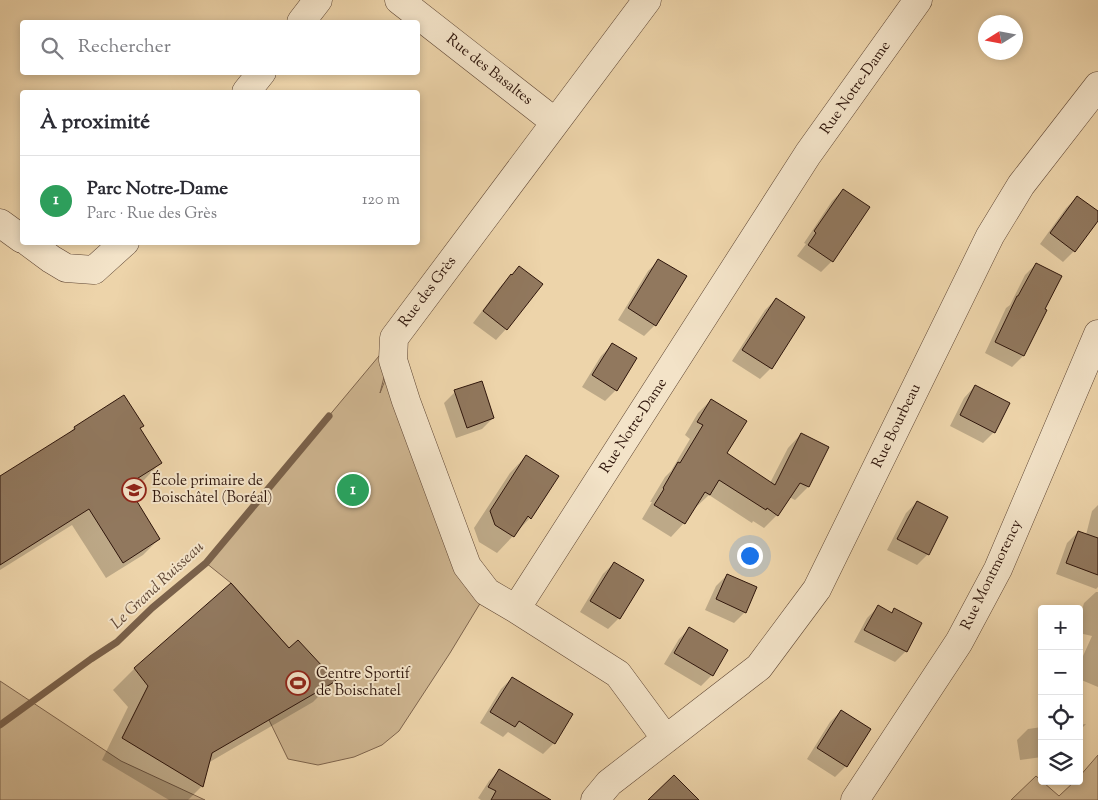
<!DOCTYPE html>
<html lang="fr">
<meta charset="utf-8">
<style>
:root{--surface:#fff;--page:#f2f2f3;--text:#2b2b33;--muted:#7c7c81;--line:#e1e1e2;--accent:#8f2418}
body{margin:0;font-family:"Sorts Mill Goudy",serif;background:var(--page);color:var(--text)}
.controls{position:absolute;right:15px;bottom:15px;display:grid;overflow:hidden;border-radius:5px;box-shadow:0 2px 8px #0003}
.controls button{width:45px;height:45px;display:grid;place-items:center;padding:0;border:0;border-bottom:1px solid var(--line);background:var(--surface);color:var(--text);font:25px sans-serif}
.compass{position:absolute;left:978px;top:15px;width:45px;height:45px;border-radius:50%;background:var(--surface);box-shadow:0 2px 8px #0003;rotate:259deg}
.you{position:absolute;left:749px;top:555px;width:18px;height:18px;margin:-12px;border:4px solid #fff;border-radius:50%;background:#1a73e8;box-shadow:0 0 0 8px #1a73e833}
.badge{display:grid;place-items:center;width:32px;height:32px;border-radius:50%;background:var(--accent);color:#fff;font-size:16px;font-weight:700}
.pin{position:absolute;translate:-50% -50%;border:2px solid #fff;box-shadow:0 1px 5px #0006}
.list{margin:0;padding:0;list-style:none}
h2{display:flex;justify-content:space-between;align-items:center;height:65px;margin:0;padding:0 20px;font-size:21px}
h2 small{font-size:16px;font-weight:400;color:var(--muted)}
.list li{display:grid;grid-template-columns:32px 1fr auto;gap:15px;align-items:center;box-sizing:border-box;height:90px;padding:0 20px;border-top:1px solid var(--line)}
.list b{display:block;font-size:19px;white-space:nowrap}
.list p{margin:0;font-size:16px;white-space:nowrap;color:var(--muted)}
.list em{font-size:16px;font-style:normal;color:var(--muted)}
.icon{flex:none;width:28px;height:28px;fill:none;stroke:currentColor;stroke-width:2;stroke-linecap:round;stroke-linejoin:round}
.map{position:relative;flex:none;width:1098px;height:800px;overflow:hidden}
.search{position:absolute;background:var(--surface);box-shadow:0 2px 8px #0003;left:20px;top:20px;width:400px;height:55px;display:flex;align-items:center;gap:12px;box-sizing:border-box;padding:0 18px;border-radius:5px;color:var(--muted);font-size:19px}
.panel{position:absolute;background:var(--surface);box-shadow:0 2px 8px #0003;left:20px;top:90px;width:400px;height:155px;border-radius:5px}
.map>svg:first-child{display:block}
.green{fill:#cdb48f;stroke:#7e644d}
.shadow{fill:#0003}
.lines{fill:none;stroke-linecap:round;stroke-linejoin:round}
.stream{stroke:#7a614a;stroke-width:7}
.building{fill:#91785e;stroke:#2e150b}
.minor-casing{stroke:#5e4533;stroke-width:29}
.minor{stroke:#f3e3c8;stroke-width:28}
.labels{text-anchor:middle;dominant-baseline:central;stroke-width:4;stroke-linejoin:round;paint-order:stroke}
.street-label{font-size:15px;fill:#2e150b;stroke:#f3e3c8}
.poi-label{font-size:15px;fill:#2e150b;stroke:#f3e3c8;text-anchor:start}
.water-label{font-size:16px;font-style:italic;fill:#604735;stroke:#f3e3c8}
</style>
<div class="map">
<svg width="1098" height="800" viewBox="0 0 1098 800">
<rect width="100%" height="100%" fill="#edd4aa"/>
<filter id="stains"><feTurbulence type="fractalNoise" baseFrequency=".004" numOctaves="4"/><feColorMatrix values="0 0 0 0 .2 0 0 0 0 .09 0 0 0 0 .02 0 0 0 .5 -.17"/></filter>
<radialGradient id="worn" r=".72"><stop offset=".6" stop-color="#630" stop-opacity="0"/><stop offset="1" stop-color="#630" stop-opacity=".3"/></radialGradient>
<path class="green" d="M394,338l-14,55 13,-33 94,232 -37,61 -51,78 -17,14 -28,12 -36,8 -30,-6 -19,-39 20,-72 -58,-65 -25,-20z
M0,681l121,80 84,39h-205z
M1098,755v45h-87l25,-24 23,20 16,-15h4v-4z"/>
<path class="shadow" d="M843,190l25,18 -36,53 -11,11 -24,-16 9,-12 -2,-1 28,-42z
M1077,197l21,16v5l-24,33 -11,11 -23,-18 26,-36z
M659,260l-4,65 -11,11 -26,-16 30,-49z
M1036,264l7,46 2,1 -22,45 -11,11 -27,-14 21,-45 4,-3 15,-30z
M519,267l-13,62 -10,11 -23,-17 27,-36z
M776,299l-5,69 -11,11 -28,-18 33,-51z
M612,345l4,45 -11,11 -23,-14 19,-31z
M975,386l19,46 -11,11 -33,-17 14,-28z
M455,392l38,26 -11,11 -26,9 -12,-35z
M124,397l15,32 21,34 -16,17 -16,9 31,50 -16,16 -37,23 -34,-53 -72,45v-93l67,-42 7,-7z
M711,400l14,54 45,29 18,-35 13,-14 26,14 -19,39 -13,13 -6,-3 -12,18 -13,13 -11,-7 -1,2 -43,-28 -13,12 -1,-1 -11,17 -13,14 -29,-18 10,-17h-2l15,-25 6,-6 19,-32 -5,-4 13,-22z
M526,456l4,62 -33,35 -18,-11 -5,-14 36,-55z
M917,502l11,52 -11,11 -30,-15 19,-37z
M1098,505v82l-2,2 -40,-15 11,-31 11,-11 8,3 6,-24z
M614,563l28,18 -23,37 -11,11 -28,-17 23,-38z
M727,575l18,37 -11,11 -29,-13 11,-24z
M1096,592h2v95l-19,-8 3,-8 -3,-1v-5l13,-29 -13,-3v-13l5,-17z
M878,607l12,7 4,-4 12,41 -11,11 -41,-20 13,-24z
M690,628l22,47 -11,11 -37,-22 15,-25z
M289,650l45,31 -21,21 -105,61 -6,23 -14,14h-19l-67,-40 26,-53 -15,-17 21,-21z
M512,678l42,65 -11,11 -35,-22 -5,5 -23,-14 21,-34z
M841,711l5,55 -11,11 -28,-18 23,-37z
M1086,724l-7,7v-6z
M1042,727v30l-22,3 -3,-20 11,-11z
M500,770l28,30h-47l-3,-2 11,-17z"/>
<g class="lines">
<path class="stream" d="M0,725l91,-66 26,-17 35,-34 54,-45 123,-147"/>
</g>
<path class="building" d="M843,189l27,18 -37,55 -25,-17 8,-12 -2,-2z
M1077,196l21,15v10l-23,31 -25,-19z
M658,259l29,17 -31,50 -28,-18z
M1036,263l26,13 -17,33 2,1 -23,46 -29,-14 22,-46h1z
M519,266l24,18 -36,46 -24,-19 28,-37 1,1z
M776,298l29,19 -33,52 -30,-19z
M612,343l25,15 -20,33 -25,-16z
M482,381l12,37 -27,10 -13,-38z
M975,385l35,18 -15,30 -35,-18z
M124,395l20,31 -4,2 22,35 -35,22 33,54 -37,24 -34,-54 -89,56v-89l75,-47 -1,-2z
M711,399l36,22 -20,32 48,32 26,-52 28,14 -20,40 -9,-4 -22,33 -11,-8 -1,2 -47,-30 -9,15 -5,-3 -20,32 -31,-19 10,-16 -1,-1 15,-26 2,1 23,-38 -6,-3z
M526,455l33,21 -28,43 -3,-3 -14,21 -19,-12 -5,-14z
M917,501l31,16 -19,38 -32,-16z
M1078,531l20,7v37l-32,-12z
M614,562l30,18 -24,39 -30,-18z
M727,574l30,13 -11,26 -30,-14z
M231,583l58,65 9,-8 38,41 -124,72 -9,34 -81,-49 26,-52 -14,-18z
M878,605l14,8 2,-5 28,15 -15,29 -43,-22z
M689,627l39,23 -15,26 -39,-23z
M512,677l61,37 -18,30 -36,-23 -4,6 -25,-15z
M841,710l30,19 -24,38 -30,-19z
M499,769l52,31h-60l5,-9 -8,-4z
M674,775l25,25h-51z"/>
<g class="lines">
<g class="minor-casing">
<path id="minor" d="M399,0l156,122
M647,0l-253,338 -1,22 13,41 61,165 20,26 29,17 102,65 48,65
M301,22l17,-22
M246,92l16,-20
M0,223l22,16
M28,242l23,17 15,9 28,2 31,-28
M516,609l292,-455 110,-154
M595,800l14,-17 150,-116 58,-78 173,-353 31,-51 77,-99
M855,800l104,-158 39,-73 100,-235"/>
</g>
<use href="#minor" class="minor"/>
</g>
<defs>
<g id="school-ring" transform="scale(1.25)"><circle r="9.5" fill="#f3e3c8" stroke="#8f2418" stroke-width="1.5"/><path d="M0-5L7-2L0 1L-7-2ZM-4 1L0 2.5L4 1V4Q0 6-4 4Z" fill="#8f2418"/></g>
<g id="stadium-ring" transform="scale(1.25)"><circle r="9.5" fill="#f3e3c8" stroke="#8f2418" stroke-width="1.5"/><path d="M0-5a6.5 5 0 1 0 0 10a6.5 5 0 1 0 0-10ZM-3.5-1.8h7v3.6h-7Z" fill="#8f2418"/></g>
</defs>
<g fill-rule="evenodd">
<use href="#school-ring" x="134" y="490"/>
<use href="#stadium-ring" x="298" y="683"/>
</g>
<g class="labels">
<g class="street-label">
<text transform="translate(489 70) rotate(38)">Rue des Basaltes</text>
<text transform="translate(856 88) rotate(-55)">Rue Notre-Dame</text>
<text transform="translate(428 292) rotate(-53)">Rue des Grès</text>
<text transform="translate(634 426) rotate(-57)">Rue Notre-Dame</text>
<text transform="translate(897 426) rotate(-64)">Rue Bourbeau</text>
<text transform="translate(992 575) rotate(-64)">Rue Montmorency</text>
</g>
<g class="poi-label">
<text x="152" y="481">École primaire de<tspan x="152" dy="17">Boischâtel (Boréal)</tspan></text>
<text x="316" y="674">Centre Sportif<tspan x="316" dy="17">de Boischatel</tspan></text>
</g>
<g class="water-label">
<text transform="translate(158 586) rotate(-43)">Le Grand Ruisseau</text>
</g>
</g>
<rect width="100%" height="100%" filter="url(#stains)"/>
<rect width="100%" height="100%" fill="url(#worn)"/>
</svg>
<div class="controls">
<button>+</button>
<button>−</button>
<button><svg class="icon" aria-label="locate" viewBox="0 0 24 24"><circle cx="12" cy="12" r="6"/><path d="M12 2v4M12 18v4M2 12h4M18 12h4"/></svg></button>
<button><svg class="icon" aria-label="layers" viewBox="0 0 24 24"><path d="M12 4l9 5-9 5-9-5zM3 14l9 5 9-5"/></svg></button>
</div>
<svg class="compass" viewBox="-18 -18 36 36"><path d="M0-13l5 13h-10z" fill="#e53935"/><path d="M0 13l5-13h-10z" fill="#7c7c81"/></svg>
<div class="you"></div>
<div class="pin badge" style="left:353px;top:490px;background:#2e9e5b">1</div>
<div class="search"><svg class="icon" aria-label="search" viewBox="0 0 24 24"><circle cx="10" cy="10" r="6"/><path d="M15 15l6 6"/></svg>Rechercher</div>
<section class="panel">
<h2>À proximité<small></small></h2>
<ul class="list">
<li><span class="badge" style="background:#2e9e5b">1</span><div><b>Parc Notre-Dame</b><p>Parc · Rue des Grès</p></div><em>120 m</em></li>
</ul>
</section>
</div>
